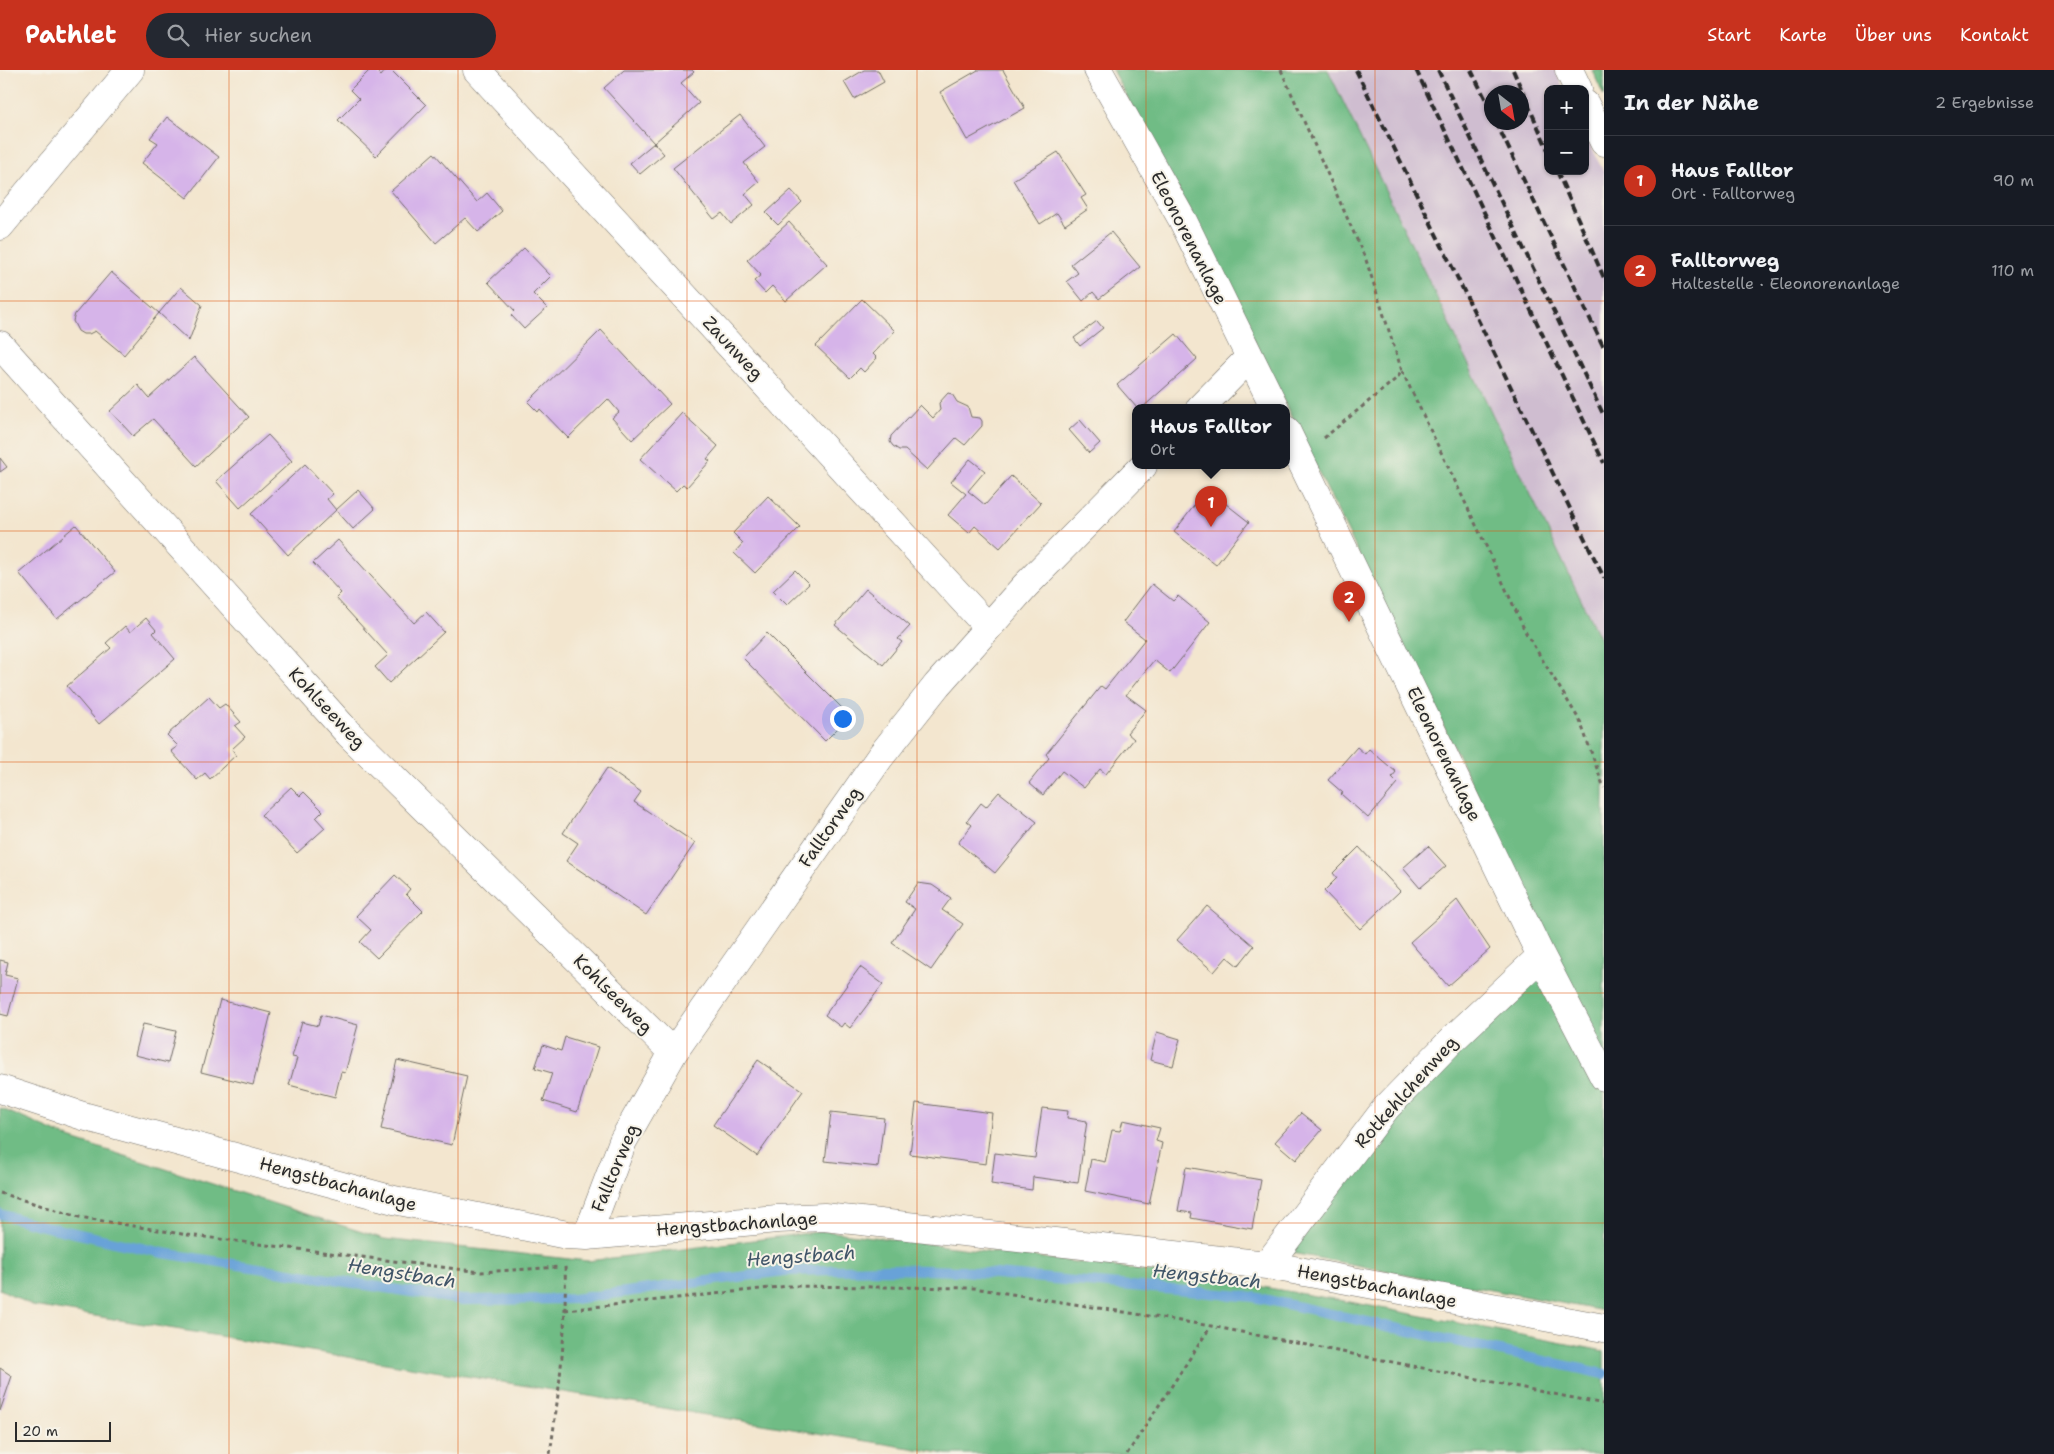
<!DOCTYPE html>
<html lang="de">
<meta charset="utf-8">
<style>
:root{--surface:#171b24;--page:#242831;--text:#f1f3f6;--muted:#9ea1a6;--line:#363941;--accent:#c8321e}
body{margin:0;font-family:"Shantell Sans",sans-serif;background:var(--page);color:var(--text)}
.controls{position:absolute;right:15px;top:15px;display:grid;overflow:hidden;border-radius:10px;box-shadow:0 1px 4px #0004}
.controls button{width:45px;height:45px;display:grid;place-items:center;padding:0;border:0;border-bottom:1px solid var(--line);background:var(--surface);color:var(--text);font:25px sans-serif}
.compass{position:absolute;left:1484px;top:15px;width:45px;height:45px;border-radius:50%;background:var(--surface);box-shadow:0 1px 4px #0004;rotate:149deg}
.scale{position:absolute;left:15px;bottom:12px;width:96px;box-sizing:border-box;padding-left:5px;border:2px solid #2b2b2b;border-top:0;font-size:14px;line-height:18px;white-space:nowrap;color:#2b2b2b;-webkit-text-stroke:4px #f7f3e8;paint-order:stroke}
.you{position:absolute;left:842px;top:648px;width:18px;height:18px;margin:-12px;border:4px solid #fff;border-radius:50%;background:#1a73e8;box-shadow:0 0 0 8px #1a73e833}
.badge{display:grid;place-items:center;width:32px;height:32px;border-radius:50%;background:var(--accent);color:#fff;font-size:16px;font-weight:700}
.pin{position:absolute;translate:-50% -41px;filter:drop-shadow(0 1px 2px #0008)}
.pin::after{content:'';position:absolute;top:26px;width:18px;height:15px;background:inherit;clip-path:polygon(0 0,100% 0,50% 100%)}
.popup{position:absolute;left:1132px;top:334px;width:158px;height:65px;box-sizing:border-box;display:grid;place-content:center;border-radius:10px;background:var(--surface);filter:drop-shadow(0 1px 4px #0005);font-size:16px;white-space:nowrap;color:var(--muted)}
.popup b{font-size:19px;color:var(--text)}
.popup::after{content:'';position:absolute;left:50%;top:100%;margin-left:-10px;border:10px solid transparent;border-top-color:var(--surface)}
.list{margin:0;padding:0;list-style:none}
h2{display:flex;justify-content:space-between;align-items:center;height:65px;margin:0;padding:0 20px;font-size:21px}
h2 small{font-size:16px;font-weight:400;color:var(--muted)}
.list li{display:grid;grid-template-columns:32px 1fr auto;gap:15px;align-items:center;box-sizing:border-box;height:90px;padding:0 20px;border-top:1px solid var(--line)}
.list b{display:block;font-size:19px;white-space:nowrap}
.list p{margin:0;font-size:16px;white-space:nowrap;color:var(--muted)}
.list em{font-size:16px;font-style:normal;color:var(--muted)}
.icon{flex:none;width:28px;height:28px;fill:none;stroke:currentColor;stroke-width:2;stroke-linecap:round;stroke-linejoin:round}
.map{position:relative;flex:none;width:1604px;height:1384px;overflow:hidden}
header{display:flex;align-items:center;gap:30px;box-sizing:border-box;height:70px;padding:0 25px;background:var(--accent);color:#fff}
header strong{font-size:24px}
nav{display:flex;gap:28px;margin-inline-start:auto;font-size:18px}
.search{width:350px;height:45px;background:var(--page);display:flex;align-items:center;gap:12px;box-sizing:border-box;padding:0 18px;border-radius:28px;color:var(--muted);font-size:19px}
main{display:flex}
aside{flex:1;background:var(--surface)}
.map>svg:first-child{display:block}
.industrial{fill:#cfbdd0;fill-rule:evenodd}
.forest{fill:#70bc85;stroke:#4e7458}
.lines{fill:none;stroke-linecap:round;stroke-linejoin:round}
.stream{stroke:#68a2d8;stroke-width:10}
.building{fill:#d6b4e9}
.minor-casing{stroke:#716c64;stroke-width:29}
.path{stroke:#716c64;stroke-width:3;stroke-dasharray:4 4;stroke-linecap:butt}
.minor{stroke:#fff;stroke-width:28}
.rail{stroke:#2b2b2b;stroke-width:4;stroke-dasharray:8 4;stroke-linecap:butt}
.grid{fill:none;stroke:#df570e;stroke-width:1;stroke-opacity:0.55}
.labels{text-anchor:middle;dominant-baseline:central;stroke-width:4;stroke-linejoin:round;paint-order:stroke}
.street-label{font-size:18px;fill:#2b2b2b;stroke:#f7f3e8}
.water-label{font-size:19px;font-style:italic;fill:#405568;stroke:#f7f3e8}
</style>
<header>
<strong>Pathlet</strong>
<div class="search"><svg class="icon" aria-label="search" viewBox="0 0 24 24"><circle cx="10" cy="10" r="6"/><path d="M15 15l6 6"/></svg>Hier suchen</div>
<nav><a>Start</a><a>Karte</a><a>Über uns</a><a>Kontakt</a></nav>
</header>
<main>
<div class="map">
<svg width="1604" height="1384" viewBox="0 0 1604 1384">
<rect width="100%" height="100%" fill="#f7f3e8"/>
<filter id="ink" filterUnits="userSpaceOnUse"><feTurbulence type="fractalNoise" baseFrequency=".02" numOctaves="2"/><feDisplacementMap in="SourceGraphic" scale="10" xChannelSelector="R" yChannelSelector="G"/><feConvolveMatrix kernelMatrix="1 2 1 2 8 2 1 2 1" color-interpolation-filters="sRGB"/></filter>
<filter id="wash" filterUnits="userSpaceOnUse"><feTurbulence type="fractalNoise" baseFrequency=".0096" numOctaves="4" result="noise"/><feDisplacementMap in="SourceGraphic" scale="20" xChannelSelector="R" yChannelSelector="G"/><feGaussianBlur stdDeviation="1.12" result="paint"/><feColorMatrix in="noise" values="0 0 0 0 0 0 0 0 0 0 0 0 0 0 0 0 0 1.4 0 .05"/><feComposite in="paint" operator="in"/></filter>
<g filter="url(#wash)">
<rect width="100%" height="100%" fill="#f3e6cf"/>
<path class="industrial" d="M1328,0h227l9,19h-16v82h37v-38l19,39v476zM1492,22h30v30h-30z"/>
<path class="forest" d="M1112,0h216l276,578v663l-318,-59 89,-124 90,-91 90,-84 -363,-738z
M1592,0h12v26z
M0,1038l69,30 315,101 204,22 237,-30 403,50 122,21 254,49v103h-657l-914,-148 -33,-17z"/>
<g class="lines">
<path class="stream" d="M0,1144l35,10 128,29 299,47 111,-1 211,-28 102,-2 77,2 291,26 350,77"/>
</g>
<g id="blocks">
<path class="building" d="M370,0h5l6,6 5,-6h5l35,35 -50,51 -38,-36 21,-21 -9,-9z
M624,0h68l2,2 -13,11 18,20 -45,40 -50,-55z
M864,0h14l6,12 -30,17 -10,-17z
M978,0h25l22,38 -58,32 -27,-48z
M740,45l25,32 -21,16 15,19 -14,12 9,11 -23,19 -9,-11 -8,6 -41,-51z
M167,47l52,40 -32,41 -45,-35 16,-20 -8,-5z
M654,73l10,11 -24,20 -10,-11z
M1058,82l28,43 -5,3 7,11 -23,16 -8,-12 -17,11 -27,-44z
M434,83l43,49 10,-9 15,18 -24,21 -13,-14 -29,25 -45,-52z
M791,120l11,12 -24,23 -12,-12z
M789,152l38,42 -41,37 -14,-15 -7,7 -11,-12 7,-6 -14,-15z
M1111,162l29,35 -41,32 -6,-7 -10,9 -16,-20 11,-8 -7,-9z
M524,178l27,28 -18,18 14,14 -23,21 -13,-14 4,-4 -27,-29z
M111,202l48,41 22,-26 21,18 -13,36 -30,-28 -35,42 -29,-24 -6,3h-6l-5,-3 -5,-10 2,-7z
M862,229l33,32 -22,23 4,4 -13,14 -4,-4 -10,10 -34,-32z
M1097,251l6,7 -23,18 -6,-8z
M601,260l69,74 -38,36 -20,-22 7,-6 -11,-13 -40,39 -28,-29 -2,3 -10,-10z
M1176,264l21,25 -55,49h-5l-20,-23z
M194,287l55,60 -53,49 -43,-47 -20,17 -23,-25 28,-26 11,13z
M948,323l4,1 5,8 11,5 3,10 9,1 2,3v5l-17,19 -9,-7 -29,32 -22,-20h-6l-6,-4 -3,-4 1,-6 29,-31 13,13 7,-8 -1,-7z
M682,343l36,33 -11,13 3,2 -23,26 -4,-3 -7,7 -36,-32z
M1080,350l20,23 -11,10 -20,-23z
M268,365l24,26 -52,47 -24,-27z
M0,388l7,9 -7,5z
M970,389l15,12 -17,20 17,14 26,-29 30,27 -41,45 -25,-22 -6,7 -21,-18 18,-21 -15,-12z
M305,394l28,30 -6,5 9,11 -48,45 -37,-41z
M1207,419l42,33 -33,43 -42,-33z
M358,420l17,19 -22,20 -17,-19z
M768,426l32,31 -45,46 -21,-20 9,-10 -10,-10z
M76,455l39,47 -58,47 -38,-46z
M338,470l76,83 12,-11 18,20 -55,51 -14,-16 13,-12 -52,-57 5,-5 -28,-30z
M795,500l14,14 -22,21 -14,-14z
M1152,514l21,17 5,-5 32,26 -40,51 -16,-13 -28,35 20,15 -19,23 7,6 -28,35 -6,-5 -16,19 -22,-17 -19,24 -14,-12 20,-25 -3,-4 55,-68 4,3 40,-50 -22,-17z
M866,519l44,37 -12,13 4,3 -19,23 -48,-40z
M146,548l10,12 -3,3 22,26 -76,65 -32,-38 44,-38 -5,-5 19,-17 5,6z
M767,563l83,83 -25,25 -82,-83z
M209,627l10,11 6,-4 16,18 -6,4 10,11 -13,12 4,6 -26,24 -5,-6 -8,7 -26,-29 7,-5 -11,-11z
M1357,677l8,7 4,-5 27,23 -4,5 6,6 -30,35 -27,-24 2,-1 -15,-13z
M607,698l34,24 -7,10 61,41 -49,72 -80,-54 12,-18 -15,-10z
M291,717l9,9 4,-4 19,19 -7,7 9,10 -28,25 -36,-38z
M999,722l38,30 -42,51 -37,-30 14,-18 -5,-4 14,-18 5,4z
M1428,776l18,20 -26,22 -17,-20z
M1359,777l41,44 -40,38 -36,-38 13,-13 -4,-5z
M395,805l15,14 -4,5 17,17 -46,47 -17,-16 11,-12 -15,-14z
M918,813l14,2 19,13 -9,12 21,14 -32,46 -39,-27 23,-34 -10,-7z
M1457,830l33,49 -42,37 -38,-44z
M1207,836l47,40 -16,20 -11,-9 -13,15 -37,-32z
M0,890l8,2 -3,13 13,3 -10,38 -8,-2z
M860,897l23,17 -33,44 -6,-5 -3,4 -16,-12z
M220,930l51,13 -18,72 -52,-13z
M321,945l37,10 -13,48 -4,-1 -6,25 -46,-12 8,-27 -5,-1 10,-35 16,4z
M143,954l33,7 -8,32 -33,-8z
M1157,962l23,7 -7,27 -23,-6z
M565,967l33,10 -21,65 -34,-11 9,-28 -17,-5 8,-23 18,6z
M397,990l70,16 -15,69 -71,-16z
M758,990l45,31 -46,65 -44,-31z
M916,1033l76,10 -6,51 -76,-10z
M1042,1038l26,3 -1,7 20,3 -9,62 -45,-6 -1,13 -41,-6 4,-31 40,5z
M831,1042l53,6 -6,49 -53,-6z
M1301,1043l21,17 -26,30 -21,-18z
M1123,1050l37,8 -4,13 6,2 -13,61 -64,-13 6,-32 14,3 7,-32 8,1z
M1186,1097l75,13 -9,49 -61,-11 1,-5 -14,-2z
M0,1298l12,8 -12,35z"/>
</g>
</g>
<g filter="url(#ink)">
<use href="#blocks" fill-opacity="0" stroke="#716c64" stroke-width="1"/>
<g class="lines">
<g class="minor-casing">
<path id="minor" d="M477,0l511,557
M1098,0l85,151 92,187
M1569,0l9,19
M1585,34l19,38
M0,156l130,-156
M0,275l349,389 324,319
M1200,338l49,-50
M1286,360l255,526 63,121
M0,1019l83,27 311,84 173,35 20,1 190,-17 47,-2 443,48 337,63
M587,1166l36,-95 50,-88 207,-296 57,-72 88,-99 118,-120
M1267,1195l119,-157 68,-70 87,-82"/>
</g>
<path class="path" d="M1281,0l85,190 36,111 -5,7 -73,60
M1402,301l86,179 38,83 54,88 24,67
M0,1123l79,24 109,18 293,37 79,-5
M565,1240l224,-24 185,2 237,38 393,78
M550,1384c9,-62 17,-125 15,-189
M1127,1384l84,-128"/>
<use href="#minor" class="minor"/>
<path class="rail" d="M1356,0l248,508
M1416,0l188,393
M1438,0l166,346
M1471,0l21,42
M1513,0l35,80
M1496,52l108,226
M1557,101l47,107"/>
</g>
</g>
<path class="grid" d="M229,0v1384M458,0v1384M687,0v1384M917,0v1384M1146,0v1384M1375,0v1384M0,231h1604M0,461h1604M0,692h1604M0,923h1604M0,1153h1604"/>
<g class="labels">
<g class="street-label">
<text transform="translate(1189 168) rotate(63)">Eleonorenanlage</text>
<text transform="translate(733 278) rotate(47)">Zaunweg</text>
<text transform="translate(327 638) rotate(47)">Kohlseeweg</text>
<text transform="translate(1444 684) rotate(64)">Eleonorenanlage</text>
<text transform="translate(830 757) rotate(-55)">Falltorweg</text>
<text transform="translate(613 924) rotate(45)">Kohlseeweg</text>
<text transform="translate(1406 1022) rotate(-48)">Rotkehlchenweg</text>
<text transform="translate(615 1098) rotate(-67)">Falltorweg</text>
<text transform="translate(338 1114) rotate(15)">Hengstbachanlage</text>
<text transform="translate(737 1154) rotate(-4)">Hengstbachanlage</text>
<text transform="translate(1377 1216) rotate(11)">Hengstbachanlage</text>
</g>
<g class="water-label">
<text transform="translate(801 1186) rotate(-4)">Hengstbach</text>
<text transform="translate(402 1203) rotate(9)">Hengstbach</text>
<text transform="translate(1207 1206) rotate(6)">Hengstbach</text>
</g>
</g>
</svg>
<div class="controls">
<button>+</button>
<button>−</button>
</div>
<svg class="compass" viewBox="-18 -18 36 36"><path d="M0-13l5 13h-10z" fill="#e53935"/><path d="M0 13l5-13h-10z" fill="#9ea1a6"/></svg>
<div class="scale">20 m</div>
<div class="you"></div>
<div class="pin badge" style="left:1211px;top:457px">1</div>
<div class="popup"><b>Haus Falltor</b>Ort</div>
<div class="pin badge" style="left:1349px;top:552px">2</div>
</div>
<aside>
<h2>In der Nähe<small>2 Ergebnisse</small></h2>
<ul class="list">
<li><span class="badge">1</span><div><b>Haus Falltor</b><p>Ort · Falltorweg</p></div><em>90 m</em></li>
<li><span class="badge">2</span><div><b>Falltorweg</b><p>Haltestelle · Eleonorenanlage</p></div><em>110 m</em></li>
</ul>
</aside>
</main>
